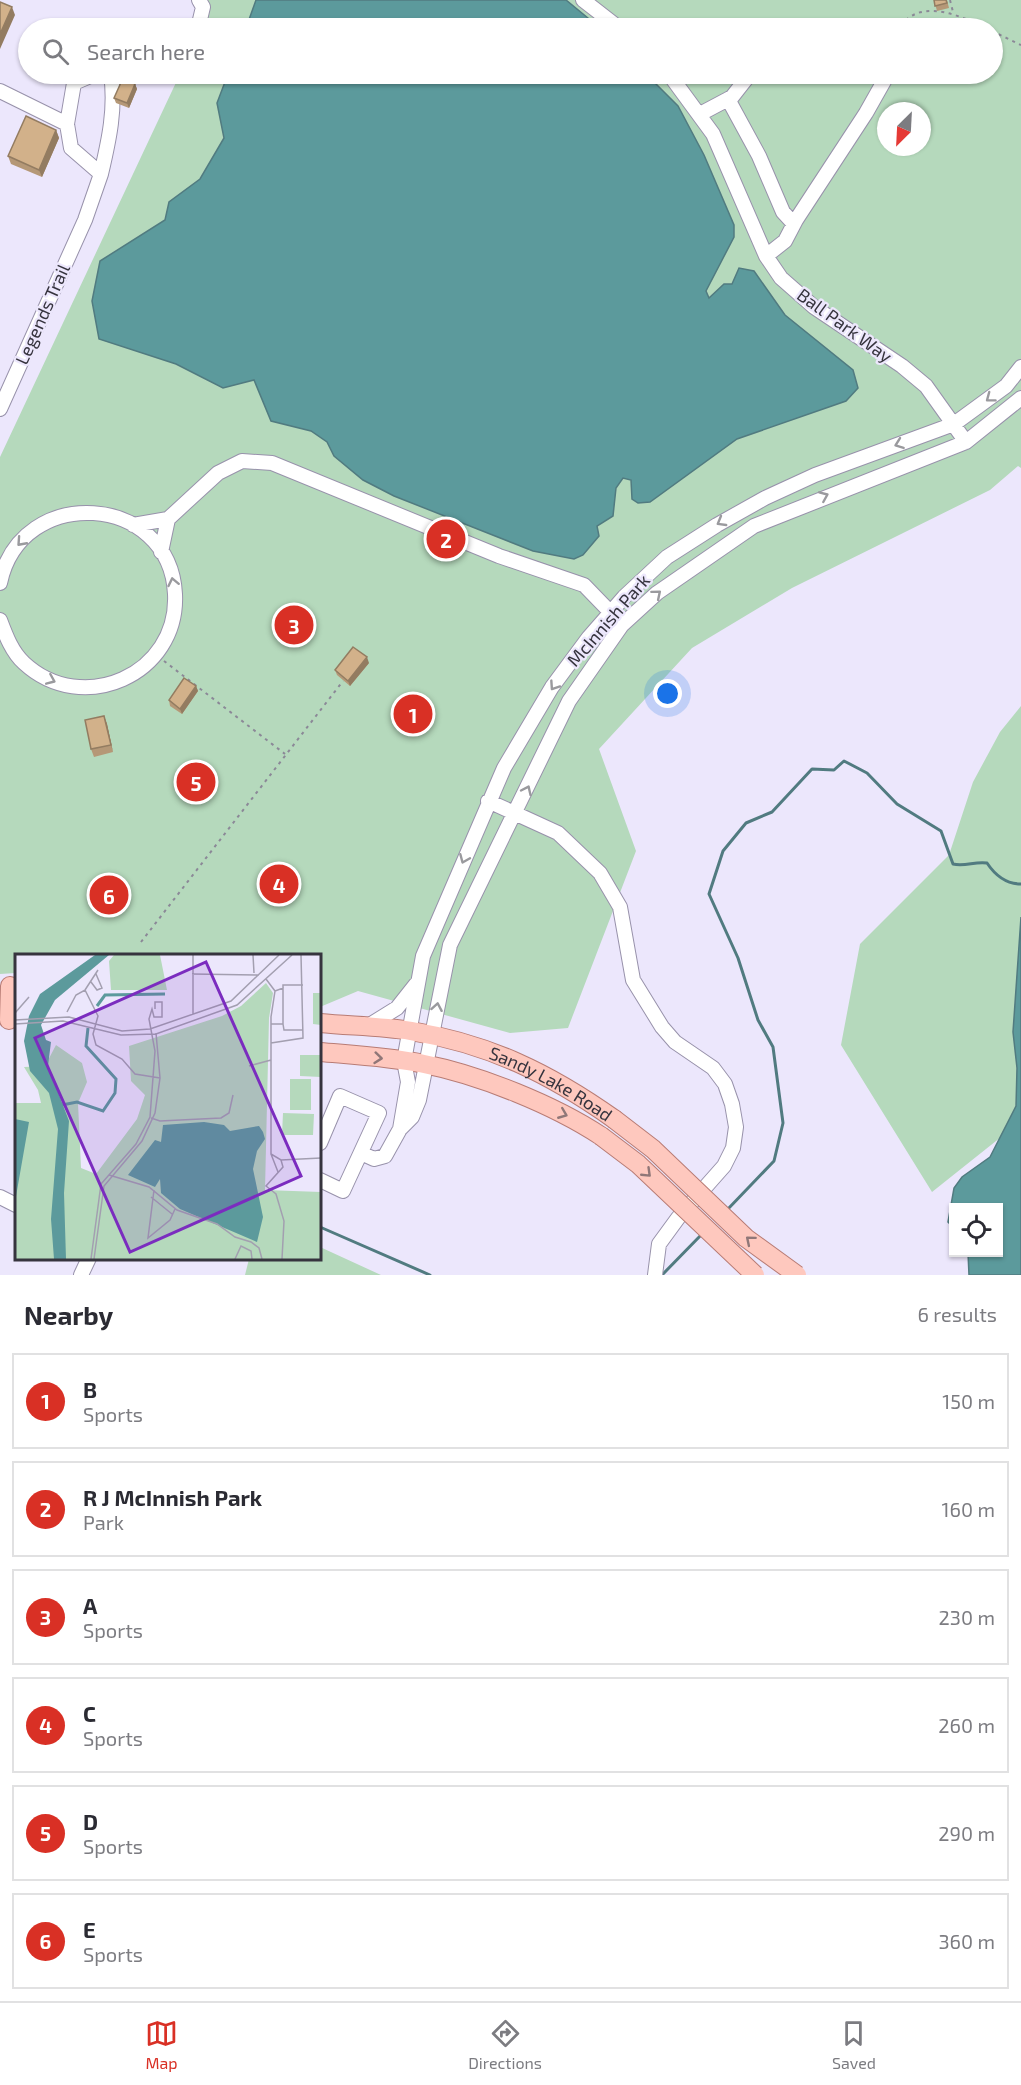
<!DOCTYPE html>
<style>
:root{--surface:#fff;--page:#f2f2f3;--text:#2b2b33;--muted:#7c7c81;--line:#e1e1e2;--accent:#d93025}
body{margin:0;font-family:"Exo 2",sans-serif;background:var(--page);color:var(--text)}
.controls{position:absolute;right:18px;bottom:18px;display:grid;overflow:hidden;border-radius:0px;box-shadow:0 2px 4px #0004}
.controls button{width:54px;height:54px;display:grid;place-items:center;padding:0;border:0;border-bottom:2px solid var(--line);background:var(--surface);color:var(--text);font:30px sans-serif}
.compass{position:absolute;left:877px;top:102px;width:54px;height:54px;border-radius:50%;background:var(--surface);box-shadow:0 2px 4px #0004;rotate:204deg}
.you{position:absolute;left:668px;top:694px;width:21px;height:21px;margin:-15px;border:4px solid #fff;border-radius:50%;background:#1a73e8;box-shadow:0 0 0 9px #1a73e833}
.badge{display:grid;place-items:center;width:39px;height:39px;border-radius:50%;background:var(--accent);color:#fff;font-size:20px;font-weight:700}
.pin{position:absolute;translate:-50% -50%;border:3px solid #fff;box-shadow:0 2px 6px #0006}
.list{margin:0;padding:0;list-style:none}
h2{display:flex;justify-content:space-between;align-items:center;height:78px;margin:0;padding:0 24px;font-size:26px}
h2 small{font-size:20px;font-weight:400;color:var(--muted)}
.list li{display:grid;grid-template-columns:39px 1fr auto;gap:18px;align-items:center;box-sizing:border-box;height:96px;margin:0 12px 12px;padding:0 12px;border:2px solid var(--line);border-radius:0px}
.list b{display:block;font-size:22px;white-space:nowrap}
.list p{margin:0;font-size:20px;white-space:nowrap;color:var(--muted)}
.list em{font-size:20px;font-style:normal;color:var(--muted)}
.icon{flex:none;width:33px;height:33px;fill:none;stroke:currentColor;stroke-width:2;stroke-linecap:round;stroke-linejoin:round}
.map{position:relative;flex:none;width:1021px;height:1275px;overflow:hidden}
.search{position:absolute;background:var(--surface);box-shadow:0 2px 4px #0004;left:18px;right:18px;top:18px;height:66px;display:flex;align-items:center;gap:15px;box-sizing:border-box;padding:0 21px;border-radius:33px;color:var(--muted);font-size:22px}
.sheet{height:726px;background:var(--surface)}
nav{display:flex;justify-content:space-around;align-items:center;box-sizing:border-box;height:84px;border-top:2px solid var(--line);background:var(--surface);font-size:16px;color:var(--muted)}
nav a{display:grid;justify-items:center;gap:3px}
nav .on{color:var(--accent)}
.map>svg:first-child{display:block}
.green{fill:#b5d9bc;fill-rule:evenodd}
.water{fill:#5c9a9c;stroke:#517b80;stroke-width:1.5}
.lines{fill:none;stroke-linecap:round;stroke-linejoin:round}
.stream{stroke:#517b80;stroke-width:3}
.minor-casing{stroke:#9892ab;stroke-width:16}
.major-casing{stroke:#b87c75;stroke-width:20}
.path{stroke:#8b8897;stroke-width:2;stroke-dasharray:3 4.5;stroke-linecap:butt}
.minor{stroke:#fff;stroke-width:14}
.major{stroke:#fec8be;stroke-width:18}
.major-bridge-casing{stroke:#b87c75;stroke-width:20;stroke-linecap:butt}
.major-bridge{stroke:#fec8be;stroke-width:18}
.wall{fill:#b59877}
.shaded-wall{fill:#937c61}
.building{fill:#d2b18a;stroke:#937c61;stroke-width:1.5}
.oneway{stroke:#9a9a9e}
.oneway2{stroke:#907778}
.labels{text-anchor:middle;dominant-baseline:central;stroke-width:4.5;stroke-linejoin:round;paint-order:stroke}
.street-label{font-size:18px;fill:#36343e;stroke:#ece7fc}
.inset-river{fill:none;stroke:#5c9a9c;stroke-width:3}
.inset-road{fill:none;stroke:#a39fb0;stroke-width:1.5}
.view{fill:#7b2cbf;fill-opacity:0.15;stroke:#7b2cbf;stroke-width:3}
.inset-edge{fill:none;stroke:#36343e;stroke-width:3}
</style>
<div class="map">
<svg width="1021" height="1275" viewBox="0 0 1021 1275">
<rect width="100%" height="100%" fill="#ece7fc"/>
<path class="green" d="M193,0h828v468l-3,-2 -28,24 -198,98 -100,60 -93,101 37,102 -68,177 -58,5 -152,-42 -38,16v-51h-304v17l-16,1v-517l180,-383h812v-46h-791l9,-19zM886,111h36v36h-36z
M1021,706v415l-89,71 -91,-147 19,-101 89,-89 24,-73 27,-50z
M320,1247l61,28h-136l4,-16 71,-1z"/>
<path class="water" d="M256,0h310l34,28h-354z
M228,74h418l32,32 26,49 30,70v12l-28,54 3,7 15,-14h8l7,-16 15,3 31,44 68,55 5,18 -12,13 -109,38 -87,63 -12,1 -6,-4 -1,-19 -8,-2 -7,10 -3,28 -16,10 2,10 -16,19 -9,4 -41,-8 -139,-55 -31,-16 -29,-24 -7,-14 -16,-11 -40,-10 -17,-41 -31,8 -47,-24 -77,-25 -7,-38 8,-40 65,-41 4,-18 31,-23 24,-41 -7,-35z
M1021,917v358h-52l-1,-22 30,-1v-44h-44l-1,19 -5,-5 6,-34 8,-11 28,-20 26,-51 1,-38 -4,-36z"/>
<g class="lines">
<path class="stream" d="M727,1210l47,-49 9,-38 -10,-76 -15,-27 -20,-62 -29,-64 14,-43 23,-28 26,-11 40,-43 22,1 10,-9 23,12 30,31 44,27 12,33c12,3 22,-3 34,-1 8,12 19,21 34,21
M320,1227l110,48
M662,1275l41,-42"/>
<g class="minor-casing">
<path id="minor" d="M583,0l36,28
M198,28l5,-21 -4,-7
M873,28l18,-2 7,2
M669,74l44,60 53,122 15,22 33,29 88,59 24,20 40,56
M0,91l67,33 4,24 30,26 -16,46 -85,189
M728,99l31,57 24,56 11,12
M700,114l32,-17 18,-23
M67,124l7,-41 21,-9
M101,174c8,-34 15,-66 10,-100
M766,256l19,-15 11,-21 70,-107 22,-39
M133,525l35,-6
M161,552l7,-33 50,-46 24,-12 30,2 227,93 85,29 31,32
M0,583c21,-100 170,-90 175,11 4,81 -93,123 -151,69 -12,-11 -18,-27 -24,-43
M488,801l70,32 42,40 20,34 13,73 29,47 13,15 38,26 12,16 7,20 4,23 -3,21 -9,18 -46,52 -19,26 -4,31
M368,1026l29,-18 19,-24
M400,1129l8,-47 -4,-21 19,-105 81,-188 48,-81 37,-50 35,-40 43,-40 50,-32 48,-27 50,-23 139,-51 52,-38 15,-19
M320,1143l20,-47 39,17 -36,78 -23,-11
M361,1153l13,6 11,-3 15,-27 12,-12 7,-17 31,-155 119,-244 53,-76 35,-32 97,-67 212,-84 55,-44
M0,1197l16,8
M81,1275l8,-17"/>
</g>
<g class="major-casing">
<g id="major">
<path d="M9,1020l1,-34"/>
<path id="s1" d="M320,1023c30,3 61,3 91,8 78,13 138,42 203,88"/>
<path d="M320,1052c34,3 70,5 104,12 56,11 130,41 177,72"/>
</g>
</g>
<path class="path" d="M950,0l3,12
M906,20c22,-20 58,-2 81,8
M992,31l29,14
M164,661l121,93
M141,942l202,-261"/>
<use href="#minor" class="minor"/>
<use href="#major" class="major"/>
<g class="major-bridge-casing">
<path id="major-bridge" d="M614,1119l39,30 93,89 51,37
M601,1136l37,28 117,111"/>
</g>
<use href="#major-bridge" class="major-bridge"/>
</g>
<path class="wall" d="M934,0h13l2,8 -12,3z
M135,84l2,5 -8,19 -13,-5 -2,-5z
M56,130l3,8 -17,39 -31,-13 -3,-8z
M369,663l-19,23 -13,-11 -2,-5z
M196,686l2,5 -16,23 -12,-8 -1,-6z
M104,716l3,8 6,28 -19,5 -3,-8z"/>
<path class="shaded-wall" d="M12,7l3,8 -15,34v-15z
M135,84l2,5 -8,19 -2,-5z
M56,130l3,8 -17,39 -3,-7z
M367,657l2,6 -19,23 -2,-5z
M196,686l2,5 -16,23 -2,-5z
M104,716l3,8 6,28 -2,-7z"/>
<path class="building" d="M934,0h12l1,3 -12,3z
M0,2l12,5 -12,27z
M123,78l12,6 -8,19 -13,-5z
M26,116l30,14 -17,40 -31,-14z
M353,647l14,10 -19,24 -13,-11z
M184,678l12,8 -16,23 -11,-9z
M104,716l7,29 -20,4 -6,-29z"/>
<defs><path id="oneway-chevron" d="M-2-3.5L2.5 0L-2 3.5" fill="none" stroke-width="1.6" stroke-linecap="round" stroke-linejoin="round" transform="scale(1.5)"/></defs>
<g class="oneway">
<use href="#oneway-chevron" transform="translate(990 398) rotate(143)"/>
<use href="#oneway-chevron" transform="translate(899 444) rotate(160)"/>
<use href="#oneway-chevron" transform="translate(824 496) rotate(-23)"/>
<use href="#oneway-chevron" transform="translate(721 522) rotate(150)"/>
<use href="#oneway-chevron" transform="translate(21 542) rotate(132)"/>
<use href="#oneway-chevron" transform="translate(173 582) rotate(-102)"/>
<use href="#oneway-chevron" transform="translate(657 594) rotate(-40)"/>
<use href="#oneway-chevron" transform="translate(51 680) rotate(23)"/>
<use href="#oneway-chevron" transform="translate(554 686) rotate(124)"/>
<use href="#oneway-chevron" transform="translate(527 790) rotate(-65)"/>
<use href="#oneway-chevron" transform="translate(464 859) rotate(113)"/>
<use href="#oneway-chevron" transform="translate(437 1007) rotate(-80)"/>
</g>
<g class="oneway2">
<use href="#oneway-chevron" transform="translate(378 1058) rotate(6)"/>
<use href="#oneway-chevron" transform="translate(563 1114) rotate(22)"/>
<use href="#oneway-chevron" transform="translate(647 1173) rotate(44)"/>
<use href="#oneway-chevron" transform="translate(750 1240) rotate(-140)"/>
</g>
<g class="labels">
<g class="street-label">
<text transform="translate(42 314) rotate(-66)">Legends Trail</text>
<text transform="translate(845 325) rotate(36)">Ball Park Way</text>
<text transform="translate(608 620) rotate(-49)">McInnish Park</text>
<text stroke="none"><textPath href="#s1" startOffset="242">Sandy Lake Road</textPath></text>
</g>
</g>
<g transform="translate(15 954)">
<rect width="306" height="306" fill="#ece7fc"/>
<path d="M99,1h46l7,35h-56l-2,-29zM251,29l7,10 -4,25 -4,172 56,2v67h-306v-156h26l-3,-13 -14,-23 21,-1 11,-21 26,18 5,19 -9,21 3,65 15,6 41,-55 8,-24 -14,-14 -2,-35 93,-30 19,-10zM298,39h8v32l-8,-1zM285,101h21v22l-21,-1zM275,125h21v31h-21zM268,159l31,1 -1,21h-31z" fill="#b5d9bc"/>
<path d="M80,1h14l-54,45 -14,25 5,15 5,2 -3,24 21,55 -5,72 2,66h-12l-3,-40 7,-90 -9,-36 -19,-22 -6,-30 5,-25 11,-22zM0,165l14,3 -14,80zM189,168l20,3 6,6 29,-5 4,6 2,7 -8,12 -4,18 10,48 -6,25 -77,-33 -19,-16 -1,-14 -5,8 -27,-12 27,-35 6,2 2,-17z" fill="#5c9a9c"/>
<path class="inset-river" d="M82,52l8,-11 60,-1M47,151l15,-3 26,9 12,-18 1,-14 -30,-33 2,-18"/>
<path class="inset-road" d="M238,1l1,18M177,20l67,1M251,25l9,12 -4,26v137l10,6 40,-2M76,28l6,8 5,-2 -6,-14M268,34v-3h20M70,36l13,-20M52,58l9,-17 9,-5 13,26 -5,18 3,11 26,14 13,15 25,4M0,59l14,-16M178,61v-60M0,66l54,-3 53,14 28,-2 81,-28 48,-46M0,70l48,-3 58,14 35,-1 81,-29 55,-50M256,70h12v-36l-8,3M268,70l1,6h19M256,89l32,-5 -2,-83M234,112l22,-6M136,164l9,3 61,-3 8,-5 4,-18M256,200l7,18M266,206l2,7 -17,19 10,8 8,27 -2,38M94,221l40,12 28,23 40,14 18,13 16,5 8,6 3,11M139,236l-6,48 22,-18 5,-11M136,243l21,17M76,305l10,-75 35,-40 14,-27 5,-66 -6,-32 3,-10 2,8h8v-15h-7v7M79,305l10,-73 38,-45 13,-28 5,-35 -4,-45M220,305l6,-13 10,5 1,8"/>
<path class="view" d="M191,8l95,214 -171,76 -95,-214z"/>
<rect width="306" height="306" class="inset-edge"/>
</g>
</svg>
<div class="controls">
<button><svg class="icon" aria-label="locate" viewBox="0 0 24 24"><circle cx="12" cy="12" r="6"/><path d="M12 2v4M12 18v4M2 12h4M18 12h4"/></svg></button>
</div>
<svg class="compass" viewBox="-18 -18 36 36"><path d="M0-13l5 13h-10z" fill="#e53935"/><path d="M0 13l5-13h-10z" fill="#7c7c81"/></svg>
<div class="you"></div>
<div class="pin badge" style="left:413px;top:714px">1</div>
<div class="pin badge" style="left:446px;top:539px">2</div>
<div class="pin badge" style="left:294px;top:625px">3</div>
<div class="pin badge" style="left:279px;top:884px">4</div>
<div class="pin badge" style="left:196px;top:782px">5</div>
<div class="pin badge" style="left:109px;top:895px">6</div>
<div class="search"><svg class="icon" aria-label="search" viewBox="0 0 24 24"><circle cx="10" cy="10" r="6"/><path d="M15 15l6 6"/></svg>Search here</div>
</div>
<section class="sheet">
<h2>Nearby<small>6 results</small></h2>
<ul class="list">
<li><span class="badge">1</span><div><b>B</b><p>Sports</p></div><em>150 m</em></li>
<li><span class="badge">2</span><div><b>R J McInnish Park</b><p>Park</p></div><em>160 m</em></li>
<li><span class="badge">3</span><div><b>A</b><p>Sports</p></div><em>230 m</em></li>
<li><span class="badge">4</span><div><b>C</b><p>Sports</p></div><em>260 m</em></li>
<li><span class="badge">5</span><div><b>D</b><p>Sports</p></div><em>290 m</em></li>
<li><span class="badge">6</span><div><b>E</b><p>Sports</p></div><em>360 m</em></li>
</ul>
</section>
<nav>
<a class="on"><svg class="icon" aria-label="map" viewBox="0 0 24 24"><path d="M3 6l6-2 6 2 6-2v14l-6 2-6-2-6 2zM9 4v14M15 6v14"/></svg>Map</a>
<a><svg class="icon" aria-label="directions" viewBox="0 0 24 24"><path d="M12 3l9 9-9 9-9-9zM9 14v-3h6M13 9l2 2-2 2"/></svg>Directions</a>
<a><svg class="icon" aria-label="saved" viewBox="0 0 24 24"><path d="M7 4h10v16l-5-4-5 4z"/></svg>Saved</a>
</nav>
